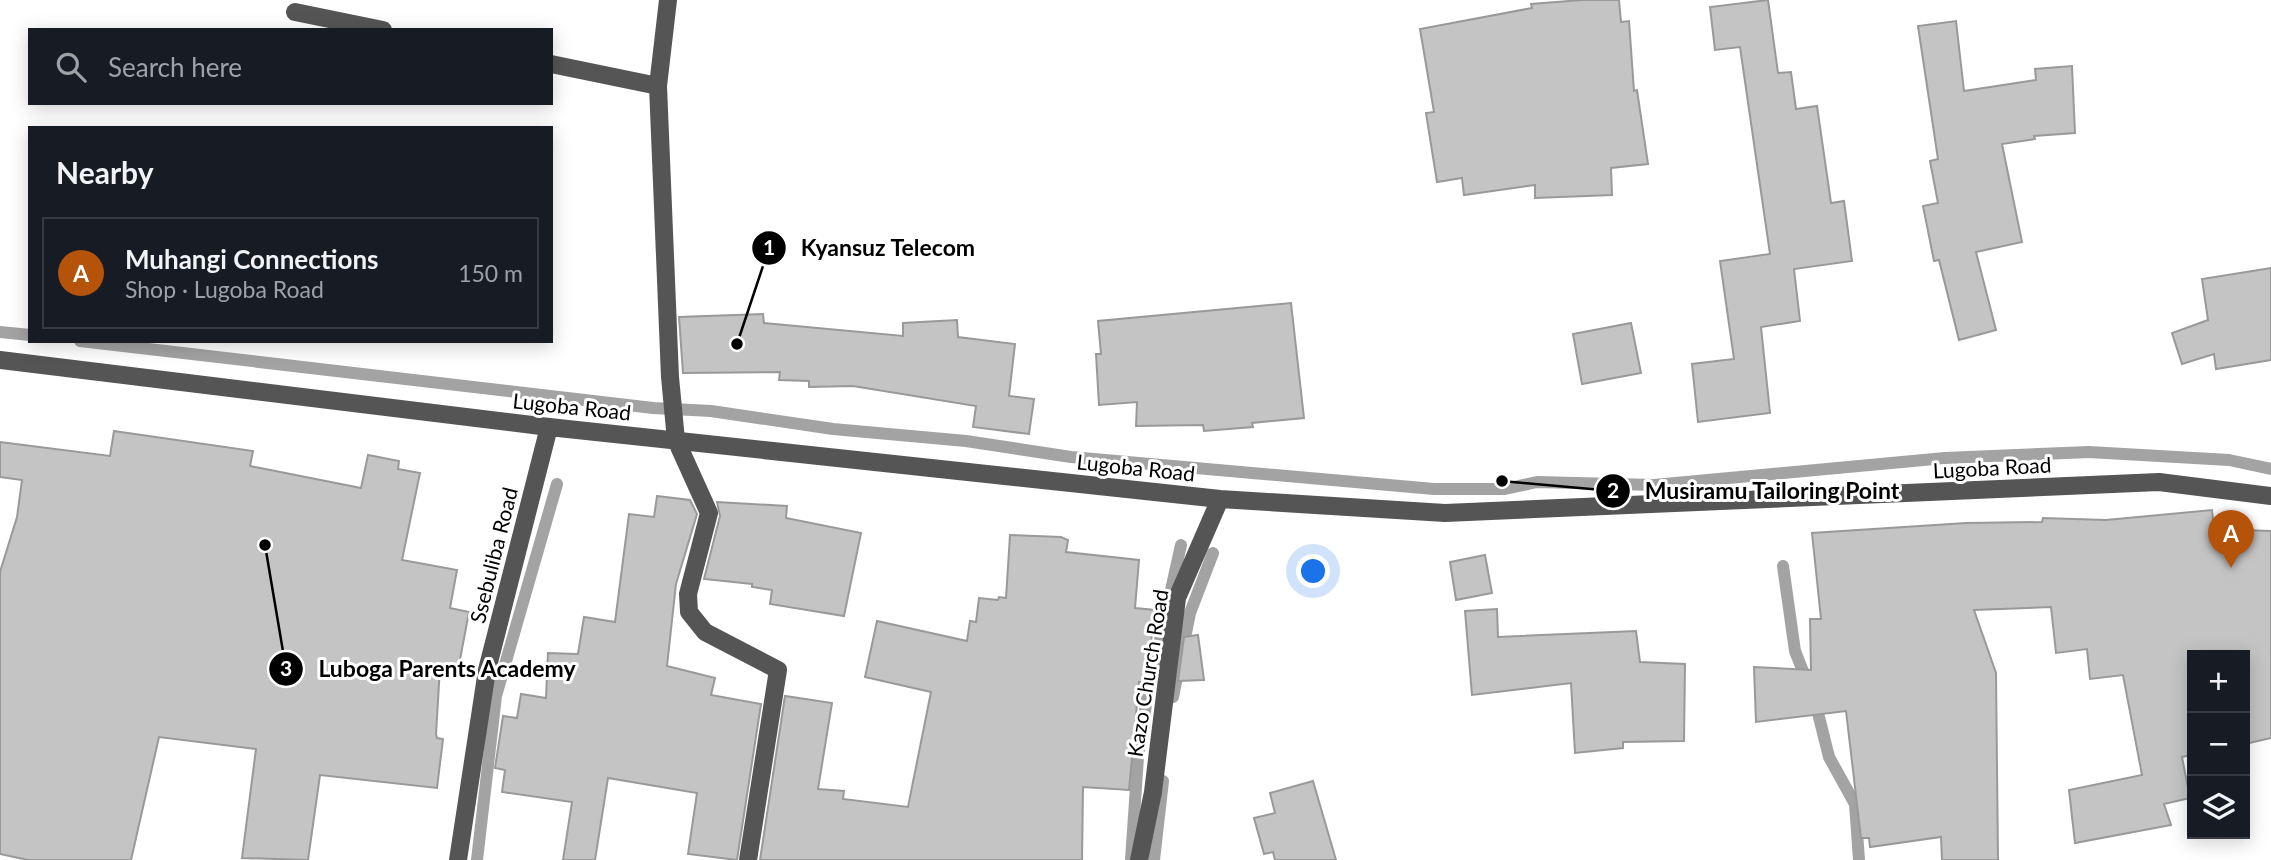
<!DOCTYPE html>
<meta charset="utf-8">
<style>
:root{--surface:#171b24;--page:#20242c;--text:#f1f3f6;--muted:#9ea1a6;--line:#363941;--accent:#b45309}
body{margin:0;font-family:Lato,sans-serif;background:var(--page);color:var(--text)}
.controls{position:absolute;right:21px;bottom:21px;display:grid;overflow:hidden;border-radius:0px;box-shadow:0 4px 18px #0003}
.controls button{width:63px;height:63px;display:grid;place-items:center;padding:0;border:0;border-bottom:2px solid var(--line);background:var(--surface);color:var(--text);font:35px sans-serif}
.you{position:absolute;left:1314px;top:572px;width:24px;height:24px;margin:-18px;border:5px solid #fff;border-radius:50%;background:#1a73e8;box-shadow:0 0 0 10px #1a73e833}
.badge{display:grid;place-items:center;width:46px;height:46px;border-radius:50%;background:var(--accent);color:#fff;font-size:23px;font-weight:700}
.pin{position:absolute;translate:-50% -58px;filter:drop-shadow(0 2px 4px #0008)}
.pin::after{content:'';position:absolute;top:37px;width:24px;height:21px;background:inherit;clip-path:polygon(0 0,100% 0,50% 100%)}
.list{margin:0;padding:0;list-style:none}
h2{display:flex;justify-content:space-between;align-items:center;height:91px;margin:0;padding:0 28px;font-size:30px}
h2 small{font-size:23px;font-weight:400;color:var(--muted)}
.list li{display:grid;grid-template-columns:46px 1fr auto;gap:21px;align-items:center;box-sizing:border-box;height:112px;margin:0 14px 14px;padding:0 14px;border:2px solid var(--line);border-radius:0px}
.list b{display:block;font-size:26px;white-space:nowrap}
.list p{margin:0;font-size:23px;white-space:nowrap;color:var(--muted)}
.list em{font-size:23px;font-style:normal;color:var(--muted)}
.icon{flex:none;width:38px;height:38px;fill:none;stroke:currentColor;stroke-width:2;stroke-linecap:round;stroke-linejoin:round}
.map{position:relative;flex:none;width:2271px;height:860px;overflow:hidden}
.search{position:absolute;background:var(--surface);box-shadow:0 4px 18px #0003;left:28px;top:28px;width:525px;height:77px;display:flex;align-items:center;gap:18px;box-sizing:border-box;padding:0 24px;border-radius:0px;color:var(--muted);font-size:26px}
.panel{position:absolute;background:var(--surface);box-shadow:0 4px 18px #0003;left:28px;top:126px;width:525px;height:217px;border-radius:0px}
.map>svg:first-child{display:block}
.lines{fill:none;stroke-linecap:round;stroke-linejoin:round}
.stream{stroke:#a3a3a3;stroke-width:12}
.building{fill:#c4c4c4;stroke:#999;stroke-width:2}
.minor{stroke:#555;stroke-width:18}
.labels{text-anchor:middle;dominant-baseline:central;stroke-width:6;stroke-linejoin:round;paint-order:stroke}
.street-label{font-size:21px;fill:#000;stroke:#fff}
.leader{fill:none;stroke:#000;stroke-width:2.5}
.callout-dot{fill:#000;stroke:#fff;stroke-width:2.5}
.mark-label{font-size:21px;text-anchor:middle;font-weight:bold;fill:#fff}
.callout-label{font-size:23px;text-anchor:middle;font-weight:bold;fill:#000;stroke:#fff;stroke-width:6;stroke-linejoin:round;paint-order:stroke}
</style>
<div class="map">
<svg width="2271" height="860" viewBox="0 0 2271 860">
<rect width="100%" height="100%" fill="#fff"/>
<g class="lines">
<path class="stream" d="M0,332l30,3
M80,341l573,67 58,3 122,18 133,12 105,16 363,32h71l32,-7 117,3 291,-27 144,-6 140,8 42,9
M1783,566l12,85 13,33
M1173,697l17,-84 23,-60
M1815,701l14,56 26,47 4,56
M477,860l19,-164 61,-212
M1131,860l7,-103 9,-59 34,-153
M1154,860l9,-79"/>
</g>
<path class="building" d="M1582,0h37l2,22 8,-1 5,70 3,-1 11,74 -37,4 1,27 -77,3v-13l-71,10 -2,-17 -25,4 -11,-69 8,-1 -14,-83 112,-21 -1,-4z
M1768,0l10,73 13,-1 5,37 21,-3 14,97 13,-2 8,60 -58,8 6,52 -39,6 9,86 -72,9 -6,-58 42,-5 -14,-98 50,-7 -30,-207 -25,3 -5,-43z
M1956,21l8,70 72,-11 -1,-11 37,-3 3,67 -41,3 1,3 -33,5 20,98 -46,10 20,78 -37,10 -20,-80 -5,1 -11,-55 15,-3 -8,-42 8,-2 -20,-133z
M2271,268v92l-55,9 -2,-15 -32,10 -10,-31 36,-13 -6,-41z
M1291,303l13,115 -52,5 1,4 -49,4 -1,-6 -67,1 1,-24 -38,3 -3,-51h5l-3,-33z
M763,314l1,9 139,13v-13l54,-3 1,17 57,7 -6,52 25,3 -5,35 -56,-7 3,-21 -123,-20 -44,1v-6l-30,-1 1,-8 -97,1 -4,-56z
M1631,323l10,50 -59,11 -9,-50z
M114,431l139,20 -3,15 111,22 7,-33 31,6 -1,8 22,4 -18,87 55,10 -7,38 19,4 -11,58 -18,-3 -4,67 1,4 6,1 -6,49 -117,-13 -12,85 -66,-2 14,-109 -97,-12 -28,123h-103l-28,-6v-282l17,-55 5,-37 -22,-3v-35l110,14z
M657,496l33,4 7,14 -21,70 -9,82 48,12 -4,17 50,9 -24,156 -49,-6 9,-61 -89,-15 -13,82h-32l9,-58 -70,-10 3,-22 -10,-2 8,-52 14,2 4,-24 25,4 2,-45 30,1 6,-37 31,5 14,-108 25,3z
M717,502l70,4 -1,12 75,15 -17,83 -74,-12 2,-14 -20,-3v-3l-48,-5 16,-63z
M2212,510l2,19 57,2v207l-26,6v-89h-53v100l-10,2 8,41 -26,6 7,21 -96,18 -6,-53 73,-15 -19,-100 -33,4 -3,-30 -31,4 -5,-46 -77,3 22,63 2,187h-56l-1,-23 -71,10 -1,-9h-8l-15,-127 -90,11 -2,-55 57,3 -1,-51h11l-9,-86 154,-10 76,-1 1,-4 63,2z
M1010,535l51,2 7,3 -2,12 73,8 -4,48 20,2 -4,32 9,-2 -5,42h-16l-10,108 -46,-3 -1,73h-322l25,-164 47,7 -14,86 26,2 -1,8 65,8 23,-115 -66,-15 12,-56 90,20 3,-20 6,1 3,-24 19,2 1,-3 7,1z
M1485,555l7,38 -36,7 -6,-38z
M1497,609l1,28 138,-6 4,31 45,2 -1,77 -61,1v6l-48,5 -4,-70 -99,12 -7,-84z
M1198,635l6,45 -26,1 6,-44z
M1313,781l23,79h-61l-2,-8 -9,2 -10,-36 21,-5 -5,-20z"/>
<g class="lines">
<path class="minor" d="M668,0l-10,86 12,291 6,63 33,73 -21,81 1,18 16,20 73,38 -30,190
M295,12l88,18
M551,64l107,22
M0,360l549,67 671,72 225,14 714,-31 112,14
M458,860l29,-190 62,-243
M1139,860l14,-68 24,-194 43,-99"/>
</g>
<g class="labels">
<g class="street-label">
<text transform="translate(572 406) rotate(6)">Lugoba Road</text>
<text transform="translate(1136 467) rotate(6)">Lugoba Road</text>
<text transform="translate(1992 467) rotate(-3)">Lugoba Road</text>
<text transform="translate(493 555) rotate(-76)">Ssebuliba Road</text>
<text transform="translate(1147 673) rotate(-81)">Kazo Church Road</text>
</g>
</g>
<path class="leader" d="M737 344L769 248M1502 481L1613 491M265 545L286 669"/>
<g class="callout-dot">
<circle cx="737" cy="344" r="7"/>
<circle cx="1502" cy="481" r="7"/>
<circle cx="265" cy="545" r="7"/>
<circle cx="769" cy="248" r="18"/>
<circle cx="1613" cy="491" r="18"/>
<circle cx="286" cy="669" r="18"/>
</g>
<g class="mark-label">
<text x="769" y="255">1</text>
<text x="1613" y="498">2</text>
<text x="286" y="676">3</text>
</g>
<g class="callout-label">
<text x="888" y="256">Kyansuz Telecom</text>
<text x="1772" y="499">Musiramu Tailoring Point</text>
<text x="447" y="677">Luboga Parents Academy</text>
</g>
</svg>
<div class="controls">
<button>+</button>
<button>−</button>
<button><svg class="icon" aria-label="layers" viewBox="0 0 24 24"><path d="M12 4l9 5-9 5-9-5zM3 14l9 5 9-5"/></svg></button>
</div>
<div class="you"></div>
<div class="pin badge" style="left:2231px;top:568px">A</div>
<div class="search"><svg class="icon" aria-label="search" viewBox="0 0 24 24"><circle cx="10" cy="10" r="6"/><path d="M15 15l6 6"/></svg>Search here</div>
<section class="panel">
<h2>Nearby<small></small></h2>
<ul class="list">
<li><span class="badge">A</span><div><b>Muhangi Connections</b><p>Shop · Lugoba Road</p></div><em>150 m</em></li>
</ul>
</section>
</div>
